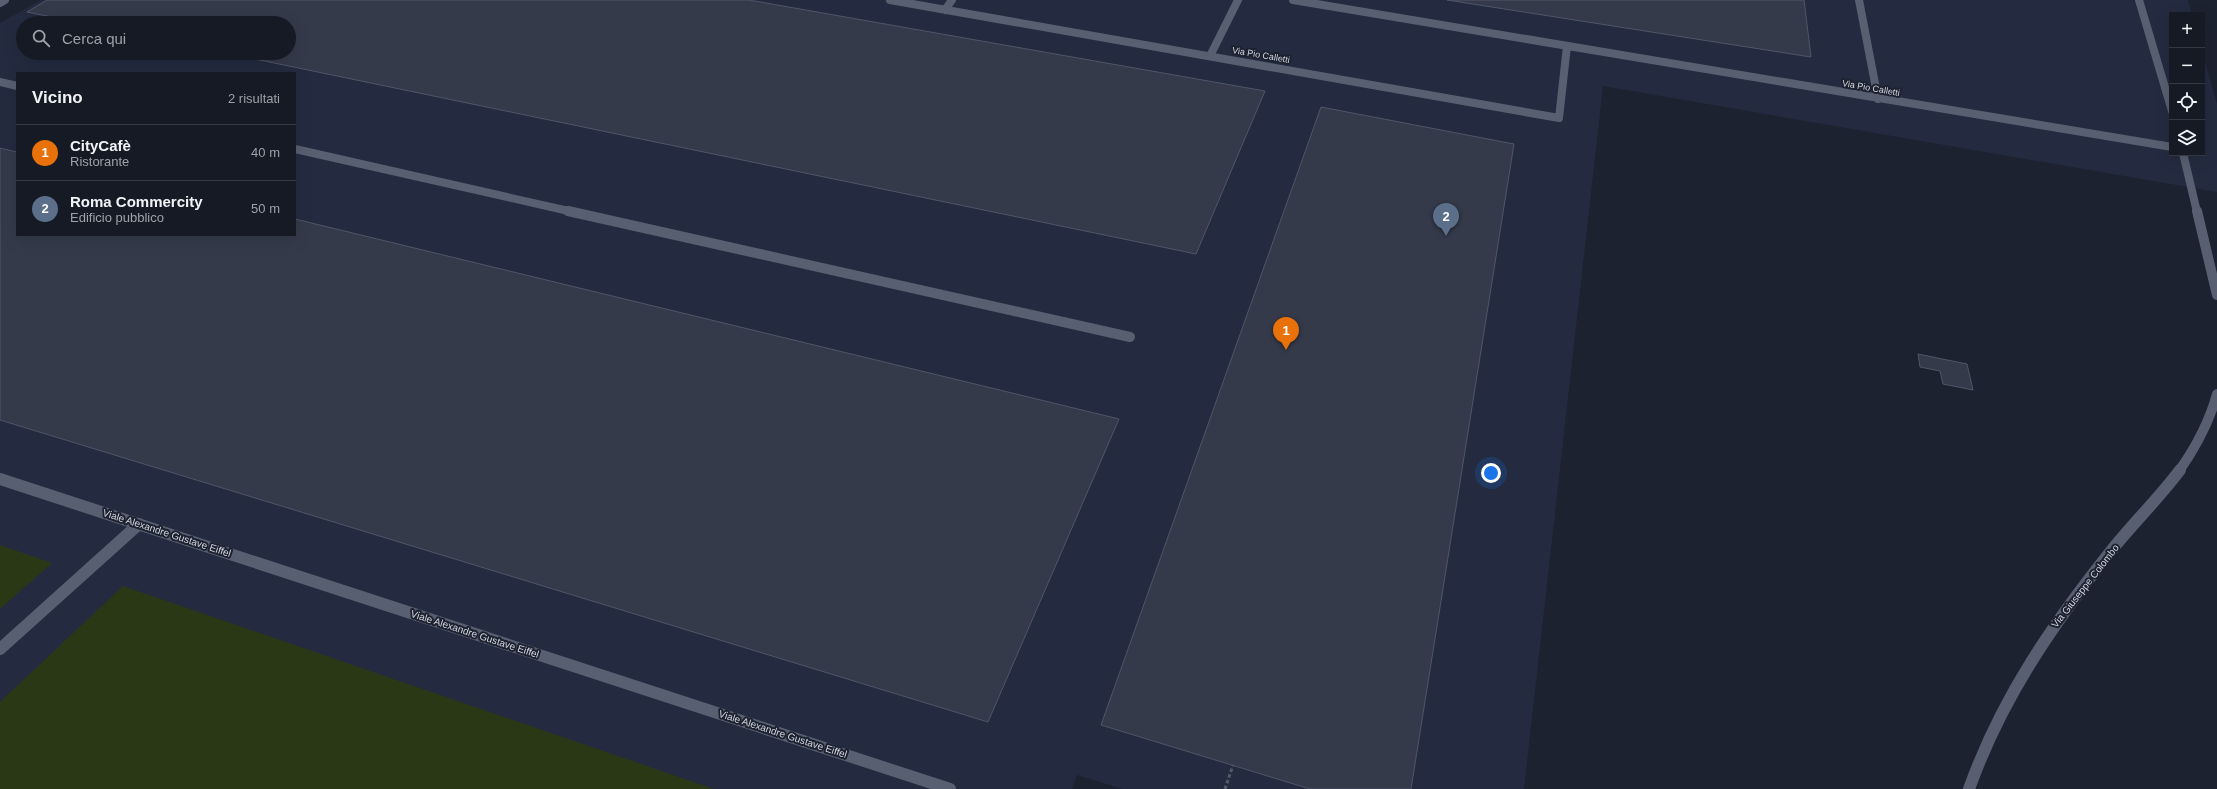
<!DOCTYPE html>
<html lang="it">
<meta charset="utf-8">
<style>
:root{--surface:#161a25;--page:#1f232d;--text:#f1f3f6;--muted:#9ea1a7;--line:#353842;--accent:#6cd362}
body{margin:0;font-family:Helvetica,sans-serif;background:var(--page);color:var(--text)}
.controls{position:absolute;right:12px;top:12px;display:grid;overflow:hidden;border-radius:0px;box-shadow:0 4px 16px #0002}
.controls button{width:36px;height:36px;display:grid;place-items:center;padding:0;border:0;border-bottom:1px solid var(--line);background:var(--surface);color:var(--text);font:20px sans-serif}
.you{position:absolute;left:1491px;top:473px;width:14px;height:14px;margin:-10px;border:3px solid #fff;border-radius:50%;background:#1a73e8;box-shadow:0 0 0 6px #1a73e833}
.badge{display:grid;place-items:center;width:26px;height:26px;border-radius:50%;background:var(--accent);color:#fff;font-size:13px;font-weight:700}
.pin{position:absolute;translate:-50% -33px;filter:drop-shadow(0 1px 2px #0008)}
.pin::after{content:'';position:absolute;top:21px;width:14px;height:12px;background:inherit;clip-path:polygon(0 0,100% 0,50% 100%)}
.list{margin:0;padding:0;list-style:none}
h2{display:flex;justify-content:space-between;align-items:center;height:52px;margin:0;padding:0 16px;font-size:17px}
h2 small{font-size:13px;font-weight:400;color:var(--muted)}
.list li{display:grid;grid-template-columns:26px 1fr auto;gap:12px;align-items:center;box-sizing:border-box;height:56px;padding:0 16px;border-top:1px solid var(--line)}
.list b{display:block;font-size:15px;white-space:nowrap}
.list p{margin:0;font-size:13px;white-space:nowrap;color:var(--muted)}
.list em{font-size:13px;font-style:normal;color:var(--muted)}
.icon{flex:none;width:22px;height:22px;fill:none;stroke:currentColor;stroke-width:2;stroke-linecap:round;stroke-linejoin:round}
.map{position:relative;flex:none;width:2217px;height:789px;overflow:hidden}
.search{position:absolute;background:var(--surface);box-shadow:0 4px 16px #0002;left:16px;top:16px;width:280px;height:44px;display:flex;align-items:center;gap:10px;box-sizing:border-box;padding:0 14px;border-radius:22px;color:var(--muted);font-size:15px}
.panel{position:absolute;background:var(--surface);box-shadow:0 4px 16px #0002;left:16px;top:72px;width:280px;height:164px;border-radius:0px}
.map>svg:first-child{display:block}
.built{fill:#242b40;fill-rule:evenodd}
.green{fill:#2a3816}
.building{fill:#343a4a;stroke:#505668}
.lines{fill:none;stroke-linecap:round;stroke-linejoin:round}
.path{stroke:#565b69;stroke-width:3;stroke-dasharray:3.5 2.5;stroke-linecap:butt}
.service-far1{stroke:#585f70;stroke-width:8}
.service{stroke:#585f70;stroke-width:10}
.minor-far2{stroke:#585f70;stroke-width:8}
.minor-far1{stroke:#585f70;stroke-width:10}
.minor{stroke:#585f70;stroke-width:12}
.labels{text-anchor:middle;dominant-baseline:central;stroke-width:4;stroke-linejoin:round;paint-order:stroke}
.far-street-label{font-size:9px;fill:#d1d5df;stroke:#1d2231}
.street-label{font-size:10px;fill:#d1d5df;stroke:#1d2231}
</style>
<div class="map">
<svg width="2217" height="789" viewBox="0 0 2217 789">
<rect width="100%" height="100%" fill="#1d2231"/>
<path class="built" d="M41,0h2147l4,15h-20v138h30v-102l15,53v88l-614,-106 -79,703h-401l-46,-14 -5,14h-1072v-766zM23,23h266v30h-266zM17,73h278v162h-278z"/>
<path class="green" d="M0,545l52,18 -52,46z
M123,586l591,203h-714v-87z"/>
<path class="building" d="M47,0h702l516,91 -69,163 -970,-201h63v-30h-207l-55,-11z
M1447,0h357l7,57z
M1321,107l193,37 -103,645h-101l-209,-64z
M0,148l17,4v83h278v-16l824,200 -131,303 -988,-302z
M1918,354l49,10 6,26 -30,-6 -3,-13 -20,-4z"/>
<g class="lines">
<path class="path" d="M1225,789l8,-24"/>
<path class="service-far1" d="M890,0l669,118 8,-72
M1293,0l879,147
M1859,0l19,99
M945,10l7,-10
M1210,56l28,-56
M0,82l17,4
M295,149l278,63"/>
<path class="service" d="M568,211l562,126"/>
<path class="minor-far2" d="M2139,0l33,111
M0,3l5,-3
M2183,153l14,59"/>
<path class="minor-far1" d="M2197,211l20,84
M2179,471c17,-24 30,-48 38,-77"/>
<path class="minor" d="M0,479l950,310
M0,649l139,-125
M1969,789c33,-92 85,-167 146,-243 21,-26 45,-49 65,-76"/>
</g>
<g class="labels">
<g class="far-street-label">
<text transform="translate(1261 55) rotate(10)">Via Pio Calletti</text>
<text transform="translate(1871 88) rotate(10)">Via Pio Calletti</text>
</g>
<g class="street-label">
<text transform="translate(167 533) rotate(18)">Viale Alexandre Gustave Eiffel</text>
<text transform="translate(2085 586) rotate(-52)">Via Giuseppe Colombo</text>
<text transform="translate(475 634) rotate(18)">Viale Alexandre Gustave Eiffel</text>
<text transform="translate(783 734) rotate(18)">Viale Alexandre Gustave Eiffel</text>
</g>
</g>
</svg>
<div class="controls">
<button>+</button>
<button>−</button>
<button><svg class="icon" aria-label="locate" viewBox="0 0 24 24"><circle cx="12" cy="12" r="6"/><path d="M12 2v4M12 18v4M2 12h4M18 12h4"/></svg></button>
<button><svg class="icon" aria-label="layers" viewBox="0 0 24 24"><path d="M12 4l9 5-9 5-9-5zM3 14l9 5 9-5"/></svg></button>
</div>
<div class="you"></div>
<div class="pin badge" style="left:1286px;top:350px;background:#e8710a">1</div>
<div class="pin badge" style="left:1446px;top:236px;background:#5c6f8a">2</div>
<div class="search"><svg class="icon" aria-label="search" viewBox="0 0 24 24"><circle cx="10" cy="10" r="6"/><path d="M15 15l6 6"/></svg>Cerca qui</div>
<section class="panel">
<h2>Vicino<small>2 risultati</small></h2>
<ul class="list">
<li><span class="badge" style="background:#e8710a">1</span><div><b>CityCafè</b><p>Ristorante</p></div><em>40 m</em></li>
<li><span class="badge" style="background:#5c6f8a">2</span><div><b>Roma Commercity</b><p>Edificio pubblico</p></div><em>50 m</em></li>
</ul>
</section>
</div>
